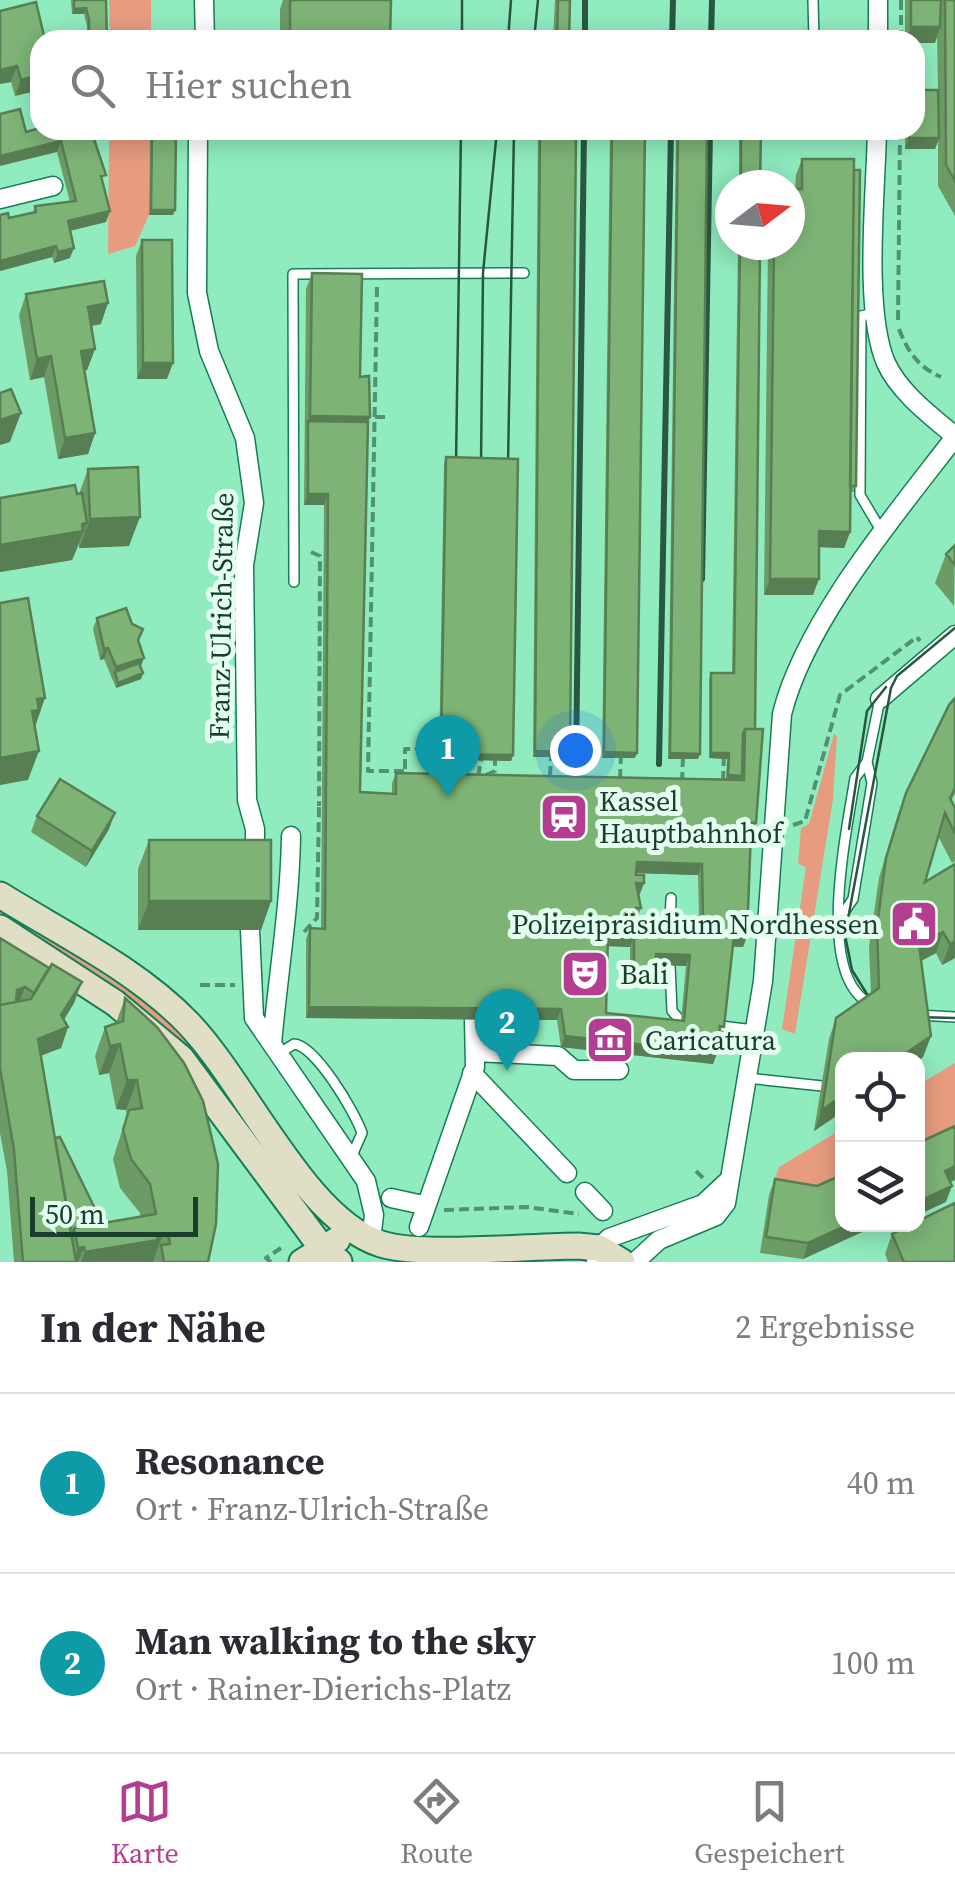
<!DOCTYPE html>
<html lang="de">
<meta charset="utf-8">
<style>
:root{--surface:#fff;--page:#f7f7f7;--text:#2b2b33;--muted:#7c7c81;--line:#e1e1e2;--accent:#b53d91}
body{margin:0;font-family:"Source Serif 4",serif;background:var(--page);color:var(--text)}
.controls{position:absolute;right:30px;bottom:30px;display:grid;overflow:hidden;border-radius:20px;box-shadow:0 5px 25px #0003}
.controls button{width:90px;height:90px;display:grid;place-items:center;padding:0;border:0;border-bottom:2px solid var(--line);background:var(--surface);color:var(--text);font:50px sans-serif}
.compass{position:absolute;left:715px;top:170px;width:90px;height:90px;border-radius:50%;background:var(--surface);box-shadow:0 5px 25px #0003;rotate:74deg}
.scale{position:absolute;left:30px;bottom:25px;width:168px;box-sizing:border-box;padding-left:10px;border:5px solid #183f2d;border-top:0;font-size:28px;line-height:35px;white-space:nowrap;color:#183f2d;-webkit-text-stroke:8px #e4feef;paint-order:stroke}
.you{position:absolute;left:575px;top:750px;width:35px;height:35px;margin:-25px;border:8px solid #fff;border-radius:50%;background:#1a73e8;box-shadow:0 0 0 15px #1a73e833}
.badge{display:grid;place-items:center;width:65px;height:65px;border-radius:50%;background:var(--accent);color:#fff;font-size:32px;font-weight:700}
.pin{position:absolute;translate:-50% -82px;filter:drop-shadow(0 2px 5px #0008)}
.pin::after{content:'';position:absolute;top:52px;width:35px;height:30px;background:inherit;clip-path:polygon(0 0,100% 0,50% 100%)}
.list{margin:0;padding:0;list-style:none}
h2{display:flex;justify-content:space-between;align-items:center;height:130px;margin:0;padding:0 40px;font-size:42px}
h2 small{font-size:32px;font-weight:400;color:var(--muted)}
.list li{display:grid;grid-template-columns:65px 1fr auto;gap:30px;align-items:center;box-sizing:border-box;height:180px;padding:0 40px;border-top:2px solid var(--line)}
.list b{display:block;font-size:38px;white-space:nowrap}
.list p{margin:0;font-size:32px;white-space:nowrap;color:var(--muted)}
.list em{font-size:32px;font-style:normal;color:var(--muted)}
.icon{flex:none;width:55px;height:55px;fill:none;stroke:currentColor;stroke-width:2;stroke-linecap:round;stroke-linejoin:round}
.map{position:relative;flex:none;width:955px;height:1262px;overflow:hidden}
.search{position:absolute;background:var(--surface);box-shadow:0 5px 25px #0003;left:30px;right:30px;top:30px;height:110px;display:flex;align-items:center;gap:25px;box-sizing:border-box;padding:0 35px;border-radius:30px;color:var(--muted);font-size:38px}
.sheet{height:490px;background:var(--surface)}
nav{display:flex;justify-content:space-around;align-items:center;box-sizing:border-box;height:140px;border-top:2px solid var(--line);background:var(--surface);font-size:28px;color:var(--muted)}
nav a{display:grid;justify-items:center;gap:5px}
nav .on{color:var(--accent)}
.map>svg:first-child{display:block}
.green{fill:#e89c7f}
.lines{fill:none;stroke-linecap:round;stroke-linejoin:round}
.lane-casing{stroke:#167e57;stroke-width:12}
.street-casing{stroke:#167e57;stroke-width:21}
.secondary-casing{stroke:#167e57;stroke-width:29}
.path{stroke:#529273;stroke-width:4;stroke-dasharray:10 5;stroke-linecap:butt}
.lane{stroke:#fff;stroke-width:9}
.street{stroke:#fff;stroke-width:18}
.secondary{stroke:#e1dec6;stroke-width:25}
.tram{stroke:#295742;stroke-width:2.5}
.rail{stroke:#295742;stroke-width:6}
.wall{fill:#6c9b65;fill-rule:evenodd}
.shaded-wall{fill:#587e53}
.building{fill:#7db476;stroke:#587e53;stroke-width:2.5;fill-rule:evenodd}
.labels{text-anchor:middle;dominant-baseline:central;stroke-width:10;stroke-linejoin:round;paint-order:stroke}
.street-label{font-size:28px;fill:#183f2d;stroke:#e4feef}
.poi-label{font-size:28px;fill:#183f2d;stroke:#e4feef;text-anchor:start}
</style>
<div class="map">
<svg width="955" height="1262" viewBox="0 0 955 1262">
<rect width="100%" height="100%" fill="#90ecbf"/>
<path class="green" d="M109,0h42v40h-41z
M109,130h41l-1,85 -14,31 -27,8z
M834,734l3,2 -4,63 -38,235 -13,-5 24,-162 -8,-3 3,-36 8,-4z
M0,908l152,98 49,45 101,141 -6,4 -100,-140 -54,-47 -142,-91z
M955,1063v76l-37,17v-71z
M842,1129v59l-30,14 -43,-7 10,-28z"/>
<g class="lines">
<g class="lane-casing">
<path id="lane" d="M813,0l1,40
M814,130l63,4
M874,313l-13,3 -1,179 22,37
M294,582l-1,-308 231,-1
M867,762l-12,16c-8,52 -41,199 16,226
M842,915l11,-16 19,-116 -5,-21 13,-63
M670,925l1,-27
M670,966l2,45 9,10
M918,1015l37,2
M721,1026l33,4
M280,1053l14,-9c21,1 61,68 68,89l-11,25
M747,1078l75,8"/>
</g>
<g class="street-casing">
<path id="street" d="M204,0l1,40
M878,40v-40
M198,130l-1,163 12,58 36,87 9,65 -10,62 3,235 8,29v35
M877,130c-1,61 -14,180 9,233 13,29 45,53 69,73
M0,199l53,-13
M880,699l75,-64
M250,930l4,88 112,163 8,34 -3,25
M272,1044c6,-69 18,-139 19,-208
M475,1052l83,4 16,14h45
M472,1073l95,100
M585,1192l18,19
M391,1198l32,7
M419,1227l56,-160 -1,-48
M596,1262l3,-14 10,-10 94,-34 27,-25
M635,1262l24,-22 57,-24 10,-13 37,-222 19,-267c23,-93 114,-200 173,-277"/>
</g>
<g class="secondary-casing">
<path id="secondary" d="M0,895c63,39 137,75 188,128 58,60 117,197 193,221 40,13 150,2 197,2l21,2 23,14
M0,928l115,75 66,55 141,190 17,14
M302,1262l35,-22"/>
</g>
<path class="path" d="M901,40v-40
M377,287l-9,484h37
M898,320l2,-190
M899,329c9,23 19,38 42,48
M375,417h10
M311,552l9,4 -1,250
M461,759v12l7,3
M405,769v-20h12
M486,775l9,-4v-11
M478,776l4,-19
M550,776l1,-20
M620,779l1,-26
M723,781l1,-26
M682,782l1,-25
M793,825l12,-4 35,-126 77,-58 3,4
M304,932l13,-14 2,-111
M200,985h35
M696,1171l7,7
M444,1210l83,-3 52,7
M271,1262l-5,-4 15,-10"/>
<use href="#lane" class="lane"/>
<use href="#street" class="street"/>
<use href="#secondary" class="secondary"/>
<path class="tram" d="M462,40v-40
M508,40l3,-40
M534,40l4,-40
M456,463l5,-333
M481,463l2,-190 14,-143
M508,464l6,-334
M849,829l18,-118 19,-24
M870,999l-18,-29 -7,-35 46,-247 6,-12 58,-48
M915,1017l40,1"/>
<path class="rail" d="M585,40v-40
M672,40l1,-40
M711,40l1,-40
M702,579l8,-449
M576,762l8,-632
M659,764l12,-634"/>
</g>
<path class="wall" d="M71,0h35l1,40h-20v-14l-3,-12h-12z
M283,0h108l-1,40h-110v-31z
M555,0h3l11,40h-16z
M905,0h50v216l-17,-30v-45l-3,8h-30v-19h10l23,-40 -1,-55 -2,8h-20v-3h-10z
M0,11l45,29 -30,56 -4,-14 -11,2z
M91,130l12,53 3,39 -36,9v27l-16,5 -2,-6 -52,14v-56l9,3 24,-6 2,-6 35,-4 -13,-50 -31,-20z
M150,130h26l-1,80 -2,5h-24z
M538,130h38l-8,627h-35z
M610,130h35l-10,628h-33z
M676,130h31l-9,629h-30z
M739,130h22l-1,55h-21z
M802,159l52,333h-4v40l-6,16 -25,-1 -6,48h-49l4,-350h22l6,-70z
M142,240l25,139h-30l-1,-123z
M738,245h22l-8,589h-1l-4,102 -4,11h-10l-13,91 -1,-1 -2,16 -4,11 -152,-17 -4,-27 -251,-2v-79l4,-11 11,1 3,-424h-20l2,-216 6,-16 48,104 10,40 -2,5 -8,370 32,2v-11l4,-10 330,6 1,-20 -18,-1v-79l2,-6h21zM636,873l62,2 1,42h-31l-4,11v9l-30,-1 1,-17h2l4,-11zM608,946l22,1v31l22,-1 4,-12 30,1 -5,55 -75,-8z
M26,294l75,30 -10,2 4,23 -8,21h-3l11,63 -7,21 -30,5 -14,-82 -14,3 -11,-65z
M446,457l67,298 -2,6 -72,-2 5,-296z
M88,469l41,77 -50,2v-4l-7,16 -72,12v-74l79,-4z
M955,545l-1,61 -19,-23 11,-29z
M97,618l41,23 3,26 2,6 -2,6 -25,9 -12,-29 -4,1 -7,-31z
M955,698v96l-4,7 4,7v53l-3,2 -14,-27 -13,46 30,-18v94l-13,7 -6,-12 -15,8 10,75 -8,21 -109,74 15,-92 7,-21 35,-24 -2,-47 10,-69 19,-64 8,-21z
M37,816l72,13 -23,38 -55,-35z
M149,840l122,61 -10,29h-123v-61z
M0,938l74,65 -10,17 4,7 -7,21 -21,8 15,82 47,85 38,-6v-4l-20,-25 -7,-29 14,-44 -1,-5 -10,-1 -7,-36 -10,2 -4,-19 10,-29 11,-4 9,-25 83,264h-194l-7,-91 -7,-38z
M775,1179l67,45h30l-1,4 -68,31 -43,-6 9,-58z
M892,1234l63,28h-67l-3,-8z"/>
<path class="shaded-wall" d="M86,8l-2,6h-12l2,-5z
M911,27h29l-5,16h-20v-3h-9z
M17,66l-6,16 -11,2v-14z
M40,75v15l-25,6 6,-16z
M909,138h30l-4,11h-30z
M61,141l-4,11 -57,14v-10z
M151,210h24l-2,5h-24z
M110,211l-4,11 -42,10 4,-11z
M56,246l-4,11 -52,14v-10z
M74,248l-4,10 -16,5 4,-11z
M108,303l-7,21 -21,4 8,-21z
M95,349l-8,21 -13,2 7,-21z
M51,356l-7,21 -14,3 7,-21z
M143,363h30l-6,16h-30z
M21,413l-11,29 -10,3v-25z
M310,416l60,1 -6,16 -56,-12z
M95,433l-7,21 -30,5 7,-21z
M308,494h20l-4,11h-20z
M140,517l-11,29 -50,2 11,-29z
M87,523l-15,37 -72,12v-27z
M819,531l31,1 -6,16 -30,-1z
M770,579h49l-6,16h-49z
M108,648l-4,11 -4,1 4,-11z
M144,658l-4,11 -25,3 -3,6 4,-11z
M143,673l-2,6 -25,9 2,-5z
M45,698l-10,29 -14,13 16,-41z
M39,751l-11,29 -28,5v-27z
M535,751l35,1 -2,5h-35z
M604,752l33,1 -2,5h-33z
M670,753l30,1 -2,5h-30z
M711,753h18l-2,6 -18,-1z
M441,754l72,1 -2,6 -72,-2z
M728,775l14,1 -2,5h-14z
M115,813l-6,16 -23,38 6,-16z
M746,822l10,1 -4,11 -10,-1z
M637,862l65,2 -4,11 -65,-2z
M636,883h8l-4,11h-8z
M149,901h122l-10,29h-123z
M943,932l-7,21 -25,13 8,-21z
M608,935l26,1 -4,11 -26,-1z
M734,935l13,1 -4,11 -13,-1z
M955,941v17l-13,7 8,-21z
M656,954l34,1 -4,11 -34,-1z
M634,967h22l-4,10 -22,1z
M82,982l-8,21 -18,29 12,-5 -7,21 -31,12 8,-21 23,-24z
M25,987l-6,16 -8,3 6,-16z
M309,1007l252,2 -4,11 -251,-2z
M565,1036l152,17 -4,11 -152,-17z
M931,1036l-8,21 -5,4 -22,-1z
M120,1044l-11,29 -10,2 11,-29z
M127,1080h10l-11,30 -10,-1z
M842,1096v16l-28,19 8,-21z
M955,1166v14l-16,7 6,-16z
M952,1186l-6,16 -28,13v-13z
M850,1224h22l-1,4 -68,31 5,-16z
M104,1228l-6,16 -4,1 -2,6 63,-11 2,-5 6,-1 -10,28h-72l4,-10 -1,-5 -6,15h-5l5,-14 -1,-8 16,-3 3,-7z"/>
<path class="building" d="M74,0h32l1,40h-18v-20l-3,-12 -12,1z
M290,0h101l-1,40h-100z
M558,0h12l-1,40h-12z
M911,0h30l-1,27h-29z
M945,0h10v181l-9,-16z
M36,2l9,38h-5v35l-19,5 -4,-14 -17,4v-59z
M915,90h23l1,48h-30v-8h6z
M20,109l6,23 14,-4v2h51l15,45 -5,1 9,35 -42,10 6,27 -16,4 -2,-6 -56,15v-46l8,-2 1,5 27,-6 -1,-6 41,-5 -15,-60 -61,15v-42z
M152,130h24l-1,80h-24z
M540,130h36l-6,622 -35,-1z
M612,130h33l-8,623 -33,-1z
M678,130h29l-7,624 -30,-1z
M741,130h20l-1,55h-19z
M802,159h52l-4,373 -31,-1v48h-49l4,-334h16v-56h12z
M854,170h6l-4,316h-6z
M142,240h30l1,123h-30z
M740,245h20l-5,484h-10l-2,5 -1,42 -14,-1 1,-22h-18v-80h23z
M312,273l50,1 -2,103 9,-1 1,41 -60,-1z
M104,281l4,22 -20,4 7,42 -14,2 14,82 -30,5 -14,-82 -14,3 -11,-65z
M11,389l10,24 -21,7v-27z
M308,421l60,1 -8,370 36,2v-21l348,7 1,-51h18l-7,94 -10,-1 5,9 -4,105 -13,-1 -10,92 -4,-1 -3,27 -152,-17 -4,-27 -252,-2 1,-79 15,1 3,-435h-20zM637,862l65,2 1,53h-35l-1,20 -33,-1 2,-28h5l-5,-25h8v-8h-8zM608,935l26,1v31h22v-13l34,1 -6,66 -78,-8z
M446,457l72,2 -5,296 -72,-1z
M138,467l2,50 -50,2 -2,-50z
M75,485l2,9 5,-1 5,30 -5,1 1,7 -83,14v-47z
M955,545v20l-9,-11z
M28,598l17,100 -8,1 2,11 -7,1 7,40 -39,7v-155z
M126,608l6,16 11,5 -5,11 6,18 -28,9 -8,-19 -4,1 -7,-31z
M139,663l4,10 -25,10 -3,-11z
M955,698v90l-5,10 5,10v26l-10,-21 -20,69 30,-18v77l-5,3 -7,-12 -24,13 12,91 -35,24h-54v36l-20,14 14,-92 43,-30 -2,-62 9,-68 20,-65 43,-88z
M60,779l55,34 -23,38 -55,-35z
M149,840h122v61h-122z
M0,938l49,30 -15,25 -9,-6 -8,3 -1,12 -16,3z
M52,964l30,18 -21,33 7,12 -30,12 38,223h-53l-9,-112 -14,-82v-63l31,-6z
M125,998l32,29 27,36 19,38 15,63 -2,60 -8,38h-44l-3,-17 9,-1 -1,-6 -6,-4 -6,1 1,5 -73,12 -1,-5 -6,1 -4,-20 82,-14 -6,-30 -19,-25 -8,-29 6,-20 13,-2 -5,-28h-10l-7,-36 -10,2 -5,-19 18,-6z
M955,1126v40l-10,5 7,15 -34,16v-59z
M60,1137l42,86 -28,5 -2,8 -17,-98z
M842,1175v49h8l-42,19 -42,-6 9,-58 42,7z
M955,1203v59h-51l-12,-28 19,-10h7v-3z"/>
<defs>
<g id="station-square" transform="scale(2.5)"><rect x="-9" y="-9" width="18" height="18" rx="4" fill="#b53d91" stroke="#e4feef"/><path d="M-3-6H3Q5-6 5-4V2Q5 4 3 4L4.5 6H3L1.5 4h-3L-3 6H-4.5L-3 4Q-5 4-5 2V-4Q-5-6-3-6ZM-3.5-4v3h7v-3ZM-3.5 1v1.5H-2V1ZM2 1v1.5H3.5V1Z" fill="#fff"/></g>
<g id="civic-square" transform="scale(2.5)"><rect x="-9" y="-9" width="18" height="18" rx="4" fill="#b53d91" stroke="#e4feef"/><path d="M-.6-6.5H3V-4.5H.6V-3L4-1V1h2V6H-6V1h2V-1L-.6-3ZM-1.2 2.5V6h2.4V2.5Z" fill="#fff"/></g>
<g id="theatre-square" transform="scale(2.5)"><rect x="-9" y="-9" width="18" height="18" rx="4" fill="#b53d91" stroke="#e4feef"/><path d="M-5-5.5Q0-4 5-5.5V0Q5 5 0 6Q-5 5-5 0ZM-3.3-2.5H-1v1.5H-3.3ZM1-2.5H3.3v1.5H1ZM-2.8 1Q0 5.5 2.8 1Z" fill="#fff"/></g>
<g id="museum-square" transform="scale(2.5)"><rect x="-9" y="-9" width="18" height="18" rx="4" fill="#b53d91" stroke="#e4feef"/><path d="M0-6L6-3V-2H-6V-3ZM-5-1h2V3h-2ZM-1-1h2V3h-2ZM3-1h2V3H3ZM-6 4H6V6H-6Z" fill="#fff"/></g>
</defs>
<g fill-rule="evenodd">
<use href="#station-square" x="564" y="817"/>
<use href="#civic-square" x="914" y="924"/>
<use href="#theatre-square" x="585" y="974"/>
<use href="#museum-square" x="610" y="1040"/>
</g>
<g class="labels">
<g class="street-label">
<text transform="translate(221 616) rotate(-89)">Franz-Ulrich-Straße</text>
</g>
<g class="poi-label">
<text x="599" y="801">Kassel<tspan x="599" dy="32">Hauptbahnhof</tspan></text>
<text x="879" y="924" text-anchor="end">Polizeipräsidium Nordhessen</text>
<text x="620" y="974">Bali</text>
<text x="645" y="1040">Caricatura</text>
</g>
</g>
</svg>
<div class="controls">
<button><svg class="icon" aria-label="locate" viewBox="0 0 24 24"><circle cx="12" cy="12" r="6"/><path d="M12 2v4M12 18v4M2 12h4M18 12h4"/></svg></button>
<button><svg class="icon" aria-label="layers" viewBox="0 0 24 24"><path d="M12 4l9 5-9 5-9-5zM3 14l9 5 9-5"/></svg></button>
</div>
<svg class="compass" viewBox="-18 -18 36 36"><path d="M0-13l5 13h-10z" fill="#e53935"/><path d="M0 13l5-13h-10z" fill="#7c7c81"/></svg>
<div class="scale">50 m</div>
<div class="you"></div>
<div class="pin badge" style="left:448px;top:797px;background:#0f9aa8">1</div>
<div class="pin badge" style="left:507px;top:1071px;background:#0f9aa8">2</div>
<div class="search"><svg class="icon" aria-label="search" viewBox="0 0 24 24"><circle cx="10" cy="10" r="6"/><path d="M15 15l6 6"/></svg>Hier suchen</div>
</div>
<section class="sheet">
<h2>In der Nähe<small>2 Ergebnisse</small></h2>
<ul class="list">
<li><span class="badge" style="background:#0f9aa8">1</span><div><b>Resonance</b><p>Ort · Franz-Ulrich-Straße</p></div><em>40 m</em></li>
<li><span class="badge" style="background:#0f9aa8">2</span><div><b>Man walking to the sky</b><p>Ort · Rainer-Dierichs-Platz</p></div><em>100 m</em></li>
</ul>
</section>
<nav>
<a class="on"><svg class="icon" aria-label="map" viewBox="0 0 24 24"><path d="M3 6l6-2 6 2 6-2v14l-6 2-6-2-6 2zM9 4v14M15 6v14"/></svg>Karte</a>
<a><svg class="icon" aria-label="directions" viewBox="0 0 24 24"><path d="M12 3l9 9-9 9-9-9zM9 14v-3h6M13 9l2 2-2 2"/></svg>Route</a>
<a><svg class="icon" aria-label="saved" viewBox="0 0 24 24"><path d="M7 4h10v16l-5-4-5 4z"/></svg>Gespeichert</a>
</nav>
